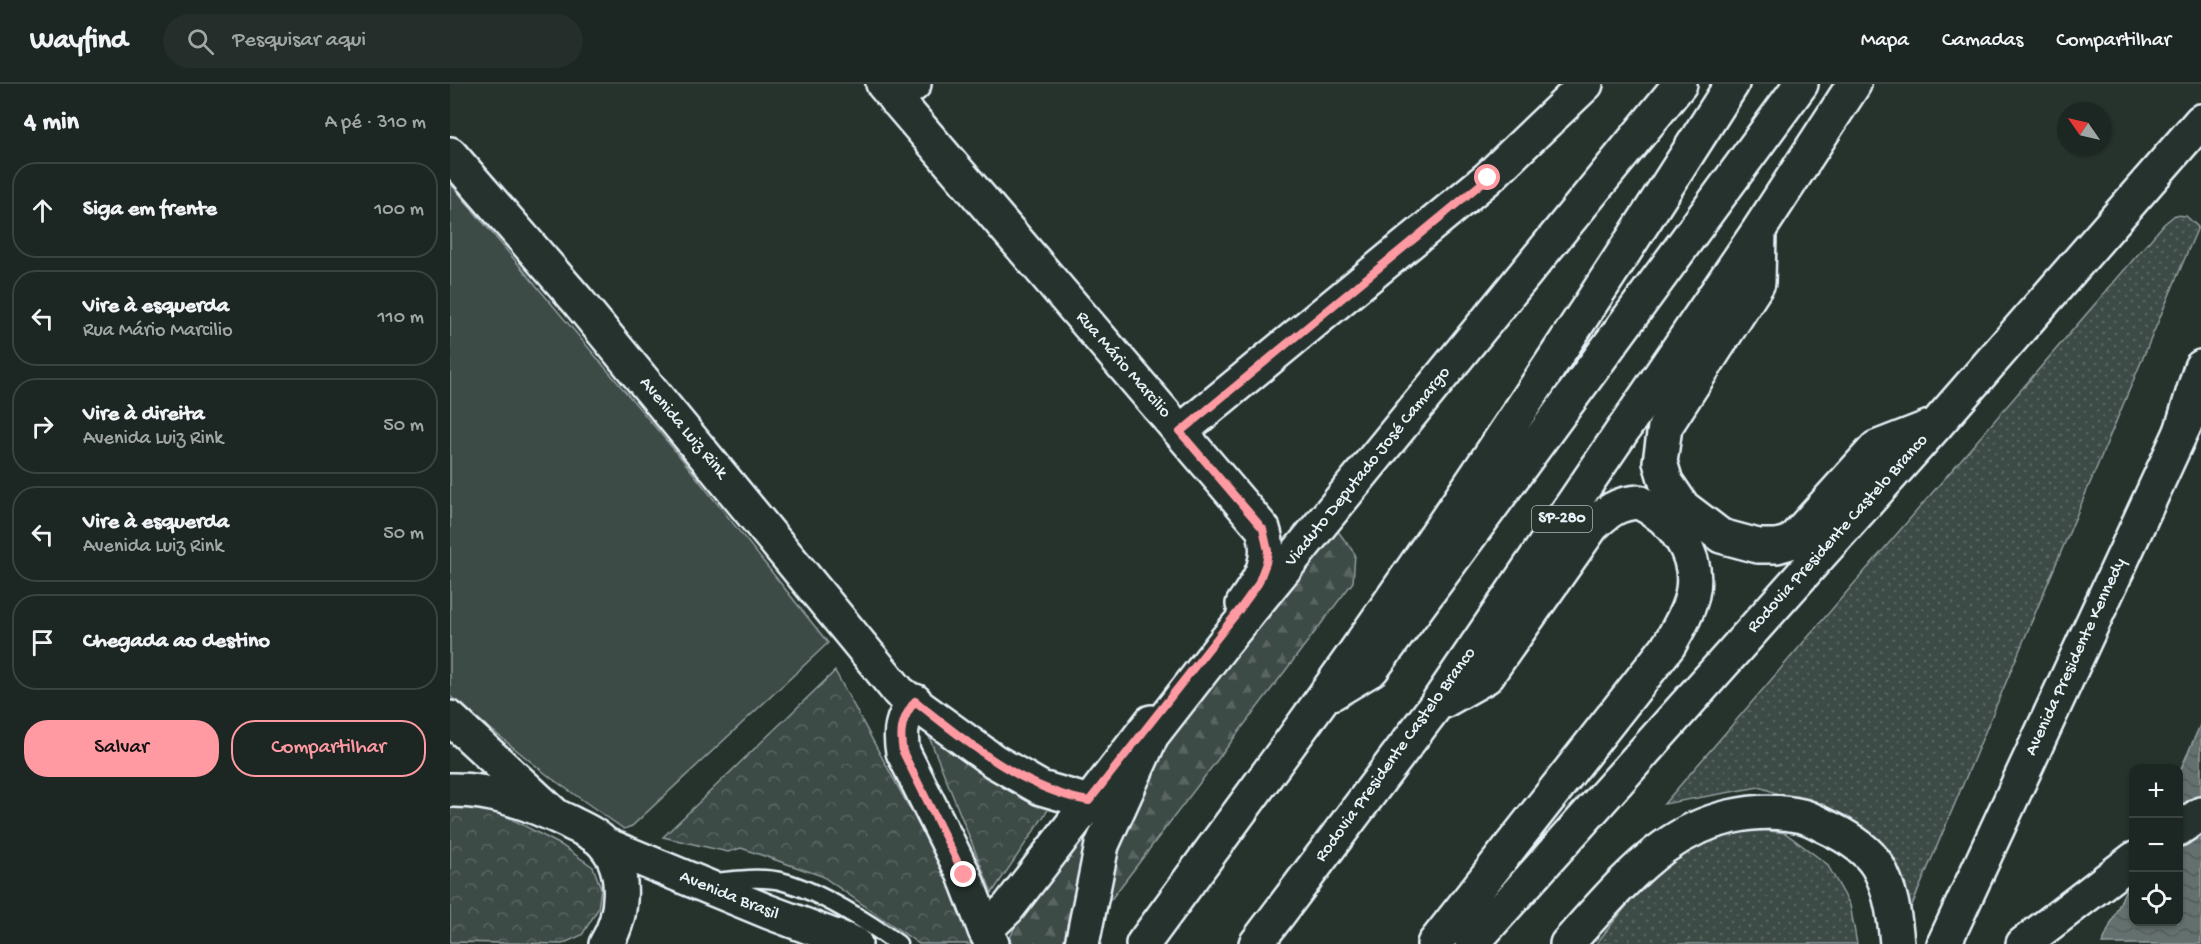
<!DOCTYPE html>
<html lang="pt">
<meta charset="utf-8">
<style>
:root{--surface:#1c2622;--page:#252e2a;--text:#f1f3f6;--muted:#a0a5a5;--line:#3a4340;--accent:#ff9aa2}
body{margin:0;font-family:"Gochi Hand",sans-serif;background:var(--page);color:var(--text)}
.controls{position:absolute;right:18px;bottom:18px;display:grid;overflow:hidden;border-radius:12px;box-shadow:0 2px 4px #0004}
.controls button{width:54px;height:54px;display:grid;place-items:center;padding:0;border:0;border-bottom:2px solid var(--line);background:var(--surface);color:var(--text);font:30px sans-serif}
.compass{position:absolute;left:1607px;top:18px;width:54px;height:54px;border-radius:50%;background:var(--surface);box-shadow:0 2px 4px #0004;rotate:304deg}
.stop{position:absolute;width:18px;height:18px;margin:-14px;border:4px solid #ff9aa2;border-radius:50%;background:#fff}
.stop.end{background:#ff9aa2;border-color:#fff;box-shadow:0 2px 6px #0008}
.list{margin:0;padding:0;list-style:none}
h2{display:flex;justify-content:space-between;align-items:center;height:78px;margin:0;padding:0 24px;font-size:26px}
h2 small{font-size:20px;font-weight:400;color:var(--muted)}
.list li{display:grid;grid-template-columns:39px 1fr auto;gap:18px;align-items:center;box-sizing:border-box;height:96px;margin:0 12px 12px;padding:0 12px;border:2px solid var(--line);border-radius:24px}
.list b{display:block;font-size:22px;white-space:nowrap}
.list p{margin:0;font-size:20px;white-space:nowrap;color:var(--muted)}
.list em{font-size:20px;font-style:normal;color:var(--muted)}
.actions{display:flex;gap:12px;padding:18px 24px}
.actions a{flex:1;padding:14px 0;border:2px solid var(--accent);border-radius:24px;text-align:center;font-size:21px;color:var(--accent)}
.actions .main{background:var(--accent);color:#111}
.icon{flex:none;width:33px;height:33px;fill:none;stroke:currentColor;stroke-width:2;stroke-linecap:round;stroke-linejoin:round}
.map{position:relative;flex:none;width:1751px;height:860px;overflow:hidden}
header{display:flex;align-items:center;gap:36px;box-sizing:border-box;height:84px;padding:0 30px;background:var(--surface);border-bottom:2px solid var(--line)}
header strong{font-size:28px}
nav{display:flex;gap:33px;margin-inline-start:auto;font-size:21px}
.search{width:420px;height:54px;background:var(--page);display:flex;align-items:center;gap:15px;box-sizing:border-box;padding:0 21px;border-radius:33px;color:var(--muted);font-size:22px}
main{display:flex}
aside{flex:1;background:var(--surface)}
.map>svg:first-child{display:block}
.grass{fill:url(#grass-dots);stroke:#939ea0;stroke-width:1.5}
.forest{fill:url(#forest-firs);stroke:#939ea0;stroke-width:1.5}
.park{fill:url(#park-crowns);stroke:#939ea0;stroke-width:1.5}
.pitch{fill:#3e4b47;stroke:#939ea0;stroke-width:1.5}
.water{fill:url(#water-waves);stroke:#98a3a5;stroke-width:1.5}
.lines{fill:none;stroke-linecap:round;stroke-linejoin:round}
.service-casing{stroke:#e8f1f8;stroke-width:21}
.minor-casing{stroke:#e8f1f8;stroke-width:38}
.tertiary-casing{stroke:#e8f1f8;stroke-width:38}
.secondary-casing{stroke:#e8f1f8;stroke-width:38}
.primary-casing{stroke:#e8f1f8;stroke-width:38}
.motorway-casing{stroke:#e8f1f8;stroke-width:38}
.service{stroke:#26332d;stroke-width:16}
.minor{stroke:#26332d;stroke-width:33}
.tertiary{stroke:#26332d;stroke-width:33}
.secondary{stroke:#26332d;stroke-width:33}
.primary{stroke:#26332d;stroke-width:33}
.motorway{stroke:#26332d;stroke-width:33}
.route{stroke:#ff9aa2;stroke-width:8}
.labels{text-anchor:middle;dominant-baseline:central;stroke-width:4.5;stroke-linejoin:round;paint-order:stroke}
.shield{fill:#26332d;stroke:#aeb8bb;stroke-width:1.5}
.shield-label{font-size:16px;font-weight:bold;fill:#e8f1f8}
.street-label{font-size:18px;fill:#e8f1f8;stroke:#26332d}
</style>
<header>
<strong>Wayfind</strong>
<div class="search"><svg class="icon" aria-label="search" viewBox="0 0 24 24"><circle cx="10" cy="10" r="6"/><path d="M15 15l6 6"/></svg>Pesquisar aqui</div>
<nav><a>Mapa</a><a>Camadas</a><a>Compartilhar</a></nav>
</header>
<main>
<aside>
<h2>4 min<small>A pé · 310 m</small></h2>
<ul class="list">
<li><svg class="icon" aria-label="ahead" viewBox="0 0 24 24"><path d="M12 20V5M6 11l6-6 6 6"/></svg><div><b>Siga em frente</b></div><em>100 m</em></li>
<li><svg class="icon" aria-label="left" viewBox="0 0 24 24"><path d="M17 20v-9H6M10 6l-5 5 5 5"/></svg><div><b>Vire à esquerda</b><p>Rua Mário Marcilio</p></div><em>110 m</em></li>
<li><svg class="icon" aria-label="right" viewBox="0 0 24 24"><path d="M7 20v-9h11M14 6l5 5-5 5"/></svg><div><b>Vire à direita</b><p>Avenida Luiz Rink</p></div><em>50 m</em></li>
<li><svg class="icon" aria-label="left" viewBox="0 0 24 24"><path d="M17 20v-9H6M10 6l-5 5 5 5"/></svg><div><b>Vire à esquerda</b><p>Avenida Luiz Rink</p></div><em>50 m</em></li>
<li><svg class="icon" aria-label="arrive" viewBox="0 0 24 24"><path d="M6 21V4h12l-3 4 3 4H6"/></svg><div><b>Chegada ao destino</b></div></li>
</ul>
<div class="actions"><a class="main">Salvar</a><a>Compartilhar</a></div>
</aside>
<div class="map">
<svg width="1751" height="860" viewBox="0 0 1751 860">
<defs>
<pattern id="grass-dots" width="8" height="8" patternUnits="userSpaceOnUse" patternTransform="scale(1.5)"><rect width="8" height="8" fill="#3e4b47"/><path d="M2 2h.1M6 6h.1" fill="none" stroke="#5a6562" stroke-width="1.8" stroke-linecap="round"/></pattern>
<pattern id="forest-firs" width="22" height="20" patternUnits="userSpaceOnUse" patternTransform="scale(1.5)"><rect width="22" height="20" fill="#3e4b47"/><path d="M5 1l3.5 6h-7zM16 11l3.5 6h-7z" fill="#5a6562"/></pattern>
<pattern id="park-crowns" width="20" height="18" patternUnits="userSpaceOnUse" patternTransform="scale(1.5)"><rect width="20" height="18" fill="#3e4b47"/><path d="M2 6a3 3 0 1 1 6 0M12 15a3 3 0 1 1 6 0" fill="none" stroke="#5a6562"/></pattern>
<pattern id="water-waves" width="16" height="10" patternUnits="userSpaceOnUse" patternTransform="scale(1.5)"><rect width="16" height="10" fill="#636f6d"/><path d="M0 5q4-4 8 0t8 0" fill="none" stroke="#535a5a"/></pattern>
</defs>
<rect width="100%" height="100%" fill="#26332d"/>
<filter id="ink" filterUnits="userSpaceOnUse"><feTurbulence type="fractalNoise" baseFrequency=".0167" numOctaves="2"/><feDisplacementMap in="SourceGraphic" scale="12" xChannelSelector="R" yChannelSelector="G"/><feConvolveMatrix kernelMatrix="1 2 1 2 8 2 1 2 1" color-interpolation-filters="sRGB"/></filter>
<g filter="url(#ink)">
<path class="grass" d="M1725,131l11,1 12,11 -288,683 -21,-35 -53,-61 -77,-27 -95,17 500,-580z
M1283,742l52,7 42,31 23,41 7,39h-261l51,-64 43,-31z"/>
<path class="forest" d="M887,446l18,24 -2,28 -276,362h-66l-1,-6 9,-20 280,-383z"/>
<path class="park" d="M385,587l144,265 -3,8h-57l-97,-68 -81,-28 -13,4 -65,-15z
M475,643l129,74 -62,92z
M6,721l44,8 61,32 32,22 8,21 -3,21 -16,26 -20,9 -112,-2v-136z"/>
<path class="pitch" d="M0,99l232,276 146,184 -196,183 -8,3 -73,-51 -101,-82z"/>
<path class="water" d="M1751,639v221h-99l31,-71 1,49h44l1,-149z"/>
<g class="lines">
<g class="service-casing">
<path id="service" d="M265,798c22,-2 47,-6 69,0 34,9 86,41 114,62"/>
</g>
<g class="minor-casing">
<path id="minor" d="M445,15l19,-15"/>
</g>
<g class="tertiary-casing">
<path id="tertiary" d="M0,70l127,146 322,392 95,69 47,27 48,14
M465,617c-13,17 -16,30 -12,51l61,123 21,55"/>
</g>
<g class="secondary-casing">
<path id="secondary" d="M433,0l380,445c10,30 -2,50 -20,75
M730,348l308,-254 98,-94
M0,634l104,96
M542,860l-7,-14 23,-22 143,-186
M1494,860l237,-512 20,-65"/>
</g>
<g class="primary-casing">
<path id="primary" d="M0,706c42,-1 82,14 119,32 11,6 27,12 35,22 24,26 19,73 2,100
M1728,745l23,-15
M154,760l165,68 86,32
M632,860l20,-99 50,-110 71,-91 457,-560
M1573,860l111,-85"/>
</g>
<g class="motorway-casing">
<path id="motorway" d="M1309,146l-1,53 -93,144 -5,35 6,20 17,25 38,29 37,10h19l14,-4 85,-94 54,-21
M1731,348l20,-40
M882,609l40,-24 429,-585
M693,860c60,-82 120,-163 179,-245 143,-201 278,-407 410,-615
M806,860l180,-239 323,-475 95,-146
M984,860l235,-299c9,-16 19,-32 23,-50 9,-40 -19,-77 -53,-93 -22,1 -32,10 -47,24l-106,151 -44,25
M1022,860l465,-520 264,-303
M1117,860c27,-30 64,-74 97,-97 39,-28 90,-42 138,-31 9,2 20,9 29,13 16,8 36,20 46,36 14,23 18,53 20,79"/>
</g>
<use href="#service" class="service"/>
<use href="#minor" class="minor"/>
<use href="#tertiary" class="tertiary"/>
<use href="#secondary" class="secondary"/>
<use href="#primary" class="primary"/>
<use href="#motorway" class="motorway"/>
</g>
</g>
<g class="lines" filter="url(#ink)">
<path class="route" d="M514,791l-61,-123c-4,-21 -1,-34 12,-51 53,42 107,88 174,100l151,-192 18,-25 8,-21 2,-12 -5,-22 -83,-97 308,-254"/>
</g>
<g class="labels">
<rect class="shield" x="1082" y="422" width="60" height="26" rx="4.5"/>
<g class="shield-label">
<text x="1112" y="435">SP-280</text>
</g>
<g class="street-label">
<text transform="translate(673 281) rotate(49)">Rua Mário Marcilio</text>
<text transform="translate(233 344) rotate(50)">Avenida Luiz Rink</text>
<text transform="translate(918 383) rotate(-51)">Viaduto Deputado José Camargo</text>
<text transform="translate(1388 450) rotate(-48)">Rodovia Presidente Castelo Branco</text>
<text transform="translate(1626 573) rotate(-65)">Avenida Presidente Kennedy</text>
<text transform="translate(946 671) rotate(-54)">Rodovia Presidente Castelo Branco</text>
<text transform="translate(279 812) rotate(22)">Avenida Brasil</text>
</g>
</g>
</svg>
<div class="controls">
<button>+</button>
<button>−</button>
<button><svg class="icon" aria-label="locate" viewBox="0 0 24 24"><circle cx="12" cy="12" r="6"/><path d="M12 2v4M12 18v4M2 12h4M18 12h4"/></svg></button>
</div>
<svg class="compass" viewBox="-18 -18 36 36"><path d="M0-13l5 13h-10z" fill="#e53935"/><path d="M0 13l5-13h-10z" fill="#a0a5a5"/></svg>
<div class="stop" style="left:1038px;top:94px"></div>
<div class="stop end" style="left:514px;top:791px"></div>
</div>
</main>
